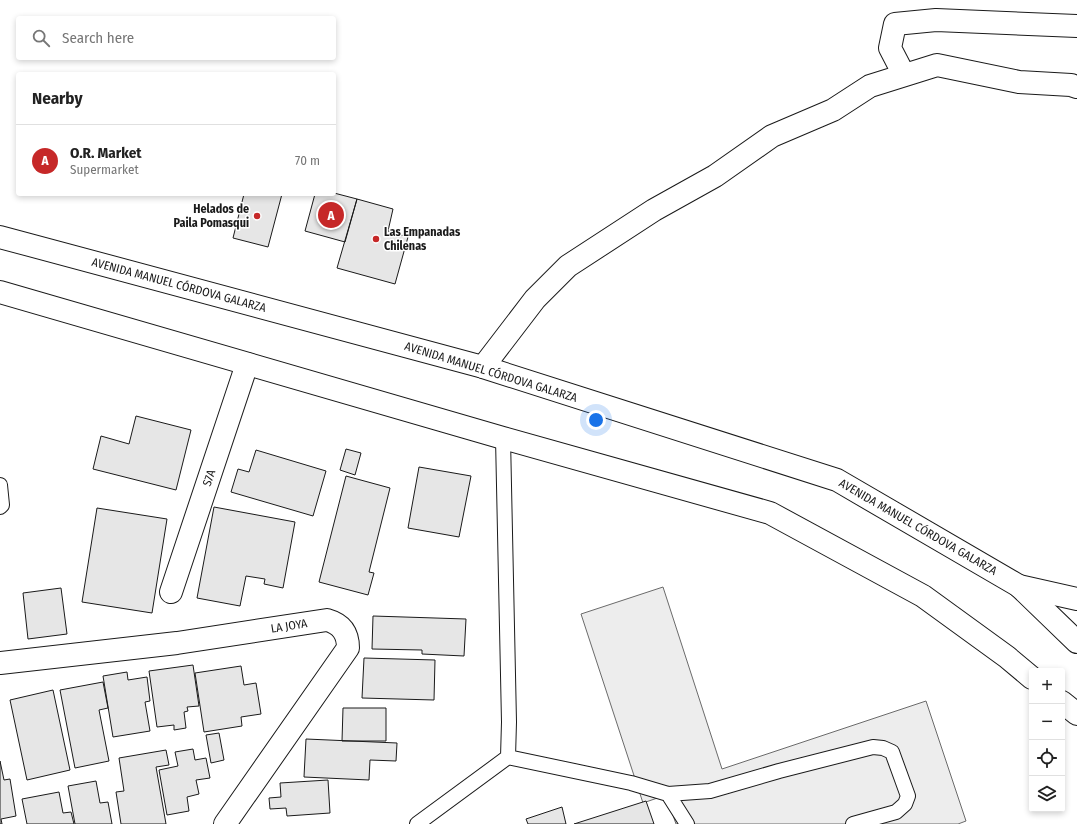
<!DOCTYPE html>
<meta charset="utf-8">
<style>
:root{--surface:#fff;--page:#f6f6f6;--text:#222;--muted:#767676;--line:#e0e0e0;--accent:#c62828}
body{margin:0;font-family:"Fira Sans Condensed",sans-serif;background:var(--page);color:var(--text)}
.controls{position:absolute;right:12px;bottom:12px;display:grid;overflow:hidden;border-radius:4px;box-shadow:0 2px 6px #0003}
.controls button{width:36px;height:36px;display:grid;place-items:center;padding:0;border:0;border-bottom:1px solid var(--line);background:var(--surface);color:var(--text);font:20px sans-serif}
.you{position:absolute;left:596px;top:420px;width:14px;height:14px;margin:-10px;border:3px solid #fff;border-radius:50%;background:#1a73e8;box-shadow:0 0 0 6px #1a73e833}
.badge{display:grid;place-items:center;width:26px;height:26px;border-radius:50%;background:var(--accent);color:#fff;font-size:13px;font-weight:700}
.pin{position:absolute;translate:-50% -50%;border:2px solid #fff;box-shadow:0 1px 4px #0006}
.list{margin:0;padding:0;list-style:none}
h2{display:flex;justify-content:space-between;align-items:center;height:52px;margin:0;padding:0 16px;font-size:17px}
h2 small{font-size:13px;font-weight:400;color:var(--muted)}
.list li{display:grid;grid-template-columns:26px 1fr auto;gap:12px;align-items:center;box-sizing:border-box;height:72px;padding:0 16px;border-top:1px solid var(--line)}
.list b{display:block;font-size:15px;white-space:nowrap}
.list p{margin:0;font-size:13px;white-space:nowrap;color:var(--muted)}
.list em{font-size:13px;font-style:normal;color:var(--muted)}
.icon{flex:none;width:22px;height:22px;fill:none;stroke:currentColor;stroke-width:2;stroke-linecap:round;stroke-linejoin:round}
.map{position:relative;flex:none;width:1077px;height:824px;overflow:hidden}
.search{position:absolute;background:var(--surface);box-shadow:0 2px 6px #0003;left:16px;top:16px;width:320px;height:44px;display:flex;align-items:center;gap:10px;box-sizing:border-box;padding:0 14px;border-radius:4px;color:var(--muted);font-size:15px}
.panel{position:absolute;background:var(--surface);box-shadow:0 2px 6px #0003;left:16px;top:72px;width:320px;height:124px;border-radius:4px}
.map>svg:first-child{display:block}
.parking{fill:#ededed;stroke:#6a6a6a}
.building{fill:#e6e6e6;stroke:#1a1a1a}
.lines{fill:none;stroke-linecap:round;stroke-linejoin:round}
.lane-casing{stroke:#1a1a1a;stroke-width:16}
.street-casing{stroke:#1a1a1a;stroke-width:24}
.primary-casing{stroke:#1a1a1a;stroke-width:24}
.lane{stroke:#fff;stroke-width:14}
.street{stroke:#fff;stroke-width:22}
.primary{stroke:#fff;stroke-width:22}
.poi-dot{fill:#c62828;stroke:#fff;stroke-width:1.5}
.labels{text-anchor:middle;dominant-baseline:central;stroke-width:3;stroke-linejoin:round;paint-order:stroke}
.poi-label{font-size:12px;font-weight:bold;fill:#1a1a1a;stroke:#fff;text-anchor:end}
.street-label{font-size:12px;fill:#1a1a1a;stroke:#fff}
</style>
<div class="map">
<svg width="1077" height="824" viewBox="0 0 1077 824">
<rect width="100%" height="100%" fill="#fff"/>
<path class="parking" d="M663,587l59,182 204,-68 40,120 -8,3h-282l-10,-29 -23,8 -62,-189z"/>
<path class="building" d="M334,193l23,6 -12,43 -40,-11 10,-37h19z
M244,194h38l-14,53 -35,-9z
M357,199l36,10 -5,22 20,6 -13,47 -58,-16z
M136,416l55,14 -15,60 -83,-21 8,-33 28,8z
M346,449l15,4 -6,22 -15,-5z
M256,450l70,21 -13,45 -82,-24 7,-23 11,3z
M419,467l52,9 -12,61 -51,-9z
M346,476l44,12 -21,84 5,1 -6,22 -49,-13z
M214,507l81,15 -12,66 -19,-4 1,-5 -19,-3 -6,30 -43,-8z
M97,508l70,11 -15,94 -70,-11z
M61,588l6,46 -39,5 -5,-46z
M373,616l93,3 -2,37 -42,-2v-4l-50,-1z
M364,658l71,2 -1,40 -72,-2z
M193,665l6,41 -12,1 1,4 -4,1 2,16 -12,2v-5l-17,2 -8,-56z
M241,666l3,19 12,-2 5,31 -20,3 1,9 -38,6 -9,-59z
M127,672l1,8 19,-3 3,24 -5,1 5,29 -37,6 -10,-61z
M103,682l5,26 -9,2 10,51 -34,7 -15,-78z
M53,690l17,80 -43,10 -17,-80z
M343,708h43v33h-44z
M219,733l5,27 -13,3 -5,-28z
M306,739l91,4 -1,18 -26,-1 -1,20 -65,-3z
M193,749l2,11 11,-2 4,20 -14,2 3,14 -12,3 2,14 -22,4 -8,-45 19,-4 -3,-14z
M166,750l3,15 -13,2 10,57h-45l-5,-32 8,-1 -5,-33z
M0,761l4,19 6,-1 6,37 -15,3 1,5h-2z
M328,780l2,33 -43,3 -1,-8 -16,1 -1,-11 12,-1 -1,-14z
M96,781l4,22 8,-1 4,22h-37l-7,-38z
M59,792l4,21 8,-1 3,12h-47l-5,-25z
M646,801l8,23h-80z
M562,807l4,17h-38l-2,-5z"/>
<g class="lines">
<g class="lane-casing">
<path id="lane" d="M0,485l2,20 -2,2
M508,757l123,26 37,11 42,-3 69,-20 94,-24 10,1 9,4 16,44 -3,8 -9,8 -43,12
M668,794l19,30
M417,824l91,-67 1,-35 -6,-284"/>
</g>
<g class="street-casing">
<path id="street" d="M904,75l-14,-27 5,-24 41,-4 141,6
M483,367l52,-68 33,-33 86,-56 61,-34 57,-40 61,-26 37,-24 67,-21 82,17 52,3 6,2
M1019,586l58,13
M171,592l76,-228
M0,663l177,-20 150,-23c14,4 21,13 21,28l-123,176"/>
</g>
<g class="primary-casing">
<path id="primary" d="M0,237l483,130 354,113 182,106 58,56
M0,292l503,146 267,75 153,83 84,61 25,21
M1062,702l15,12"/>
</g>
<use href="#lane" class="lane"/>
<use href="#street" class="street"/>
<use href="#primary" class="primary"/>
</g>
<g class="poi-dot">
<circle cx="257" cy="216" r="4"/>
<circle cx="376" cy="239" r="4"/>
</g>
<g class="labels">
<g class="poi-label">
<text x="249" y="209">Helados de<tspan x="249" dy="14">Paila Pomasqui</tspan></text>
<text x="384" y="232" text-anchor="start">Las Empanadas<tspan x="384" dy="14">Chilenas</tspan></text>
</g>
<g class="street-label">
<text transform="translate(179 285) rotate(15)">AVENIDA MANUEL CÓRDOVA GALARZA</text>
<text transform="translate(491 372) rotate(17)">AVENIDA MANUEL CÓRDOVA GALARZA</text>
<text transform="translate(209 478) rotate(-72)">S7A</text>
<text transform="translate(918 527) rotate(30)">AVENIDA MANUEL CÓRDOVA GALARZA</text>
<text transform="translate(289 626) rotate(-9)">LA JOYA</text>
</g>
</g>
</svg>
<div class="controls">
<button>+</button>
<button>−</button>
<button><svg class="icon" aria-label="locate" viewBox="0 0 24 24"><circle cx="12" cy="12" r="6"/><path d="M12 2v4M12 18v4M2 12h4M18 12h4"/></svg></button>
<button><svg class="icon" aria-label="layers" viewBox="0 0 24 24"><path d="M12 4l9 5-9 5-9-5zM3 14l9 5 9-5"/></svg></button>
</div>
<div class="you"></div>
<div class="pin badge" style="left:331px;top:215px">A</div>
<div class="search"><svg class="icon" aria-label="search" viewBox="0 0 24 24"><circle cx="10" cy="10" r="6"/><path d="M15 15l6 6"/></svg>Search here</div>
<section class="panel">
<h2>Nearby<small></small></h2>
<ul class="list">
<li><span class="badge">A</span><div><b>O.R. Market</b><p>Supermarket</p></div><em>70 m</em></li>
</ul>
</section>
</div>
